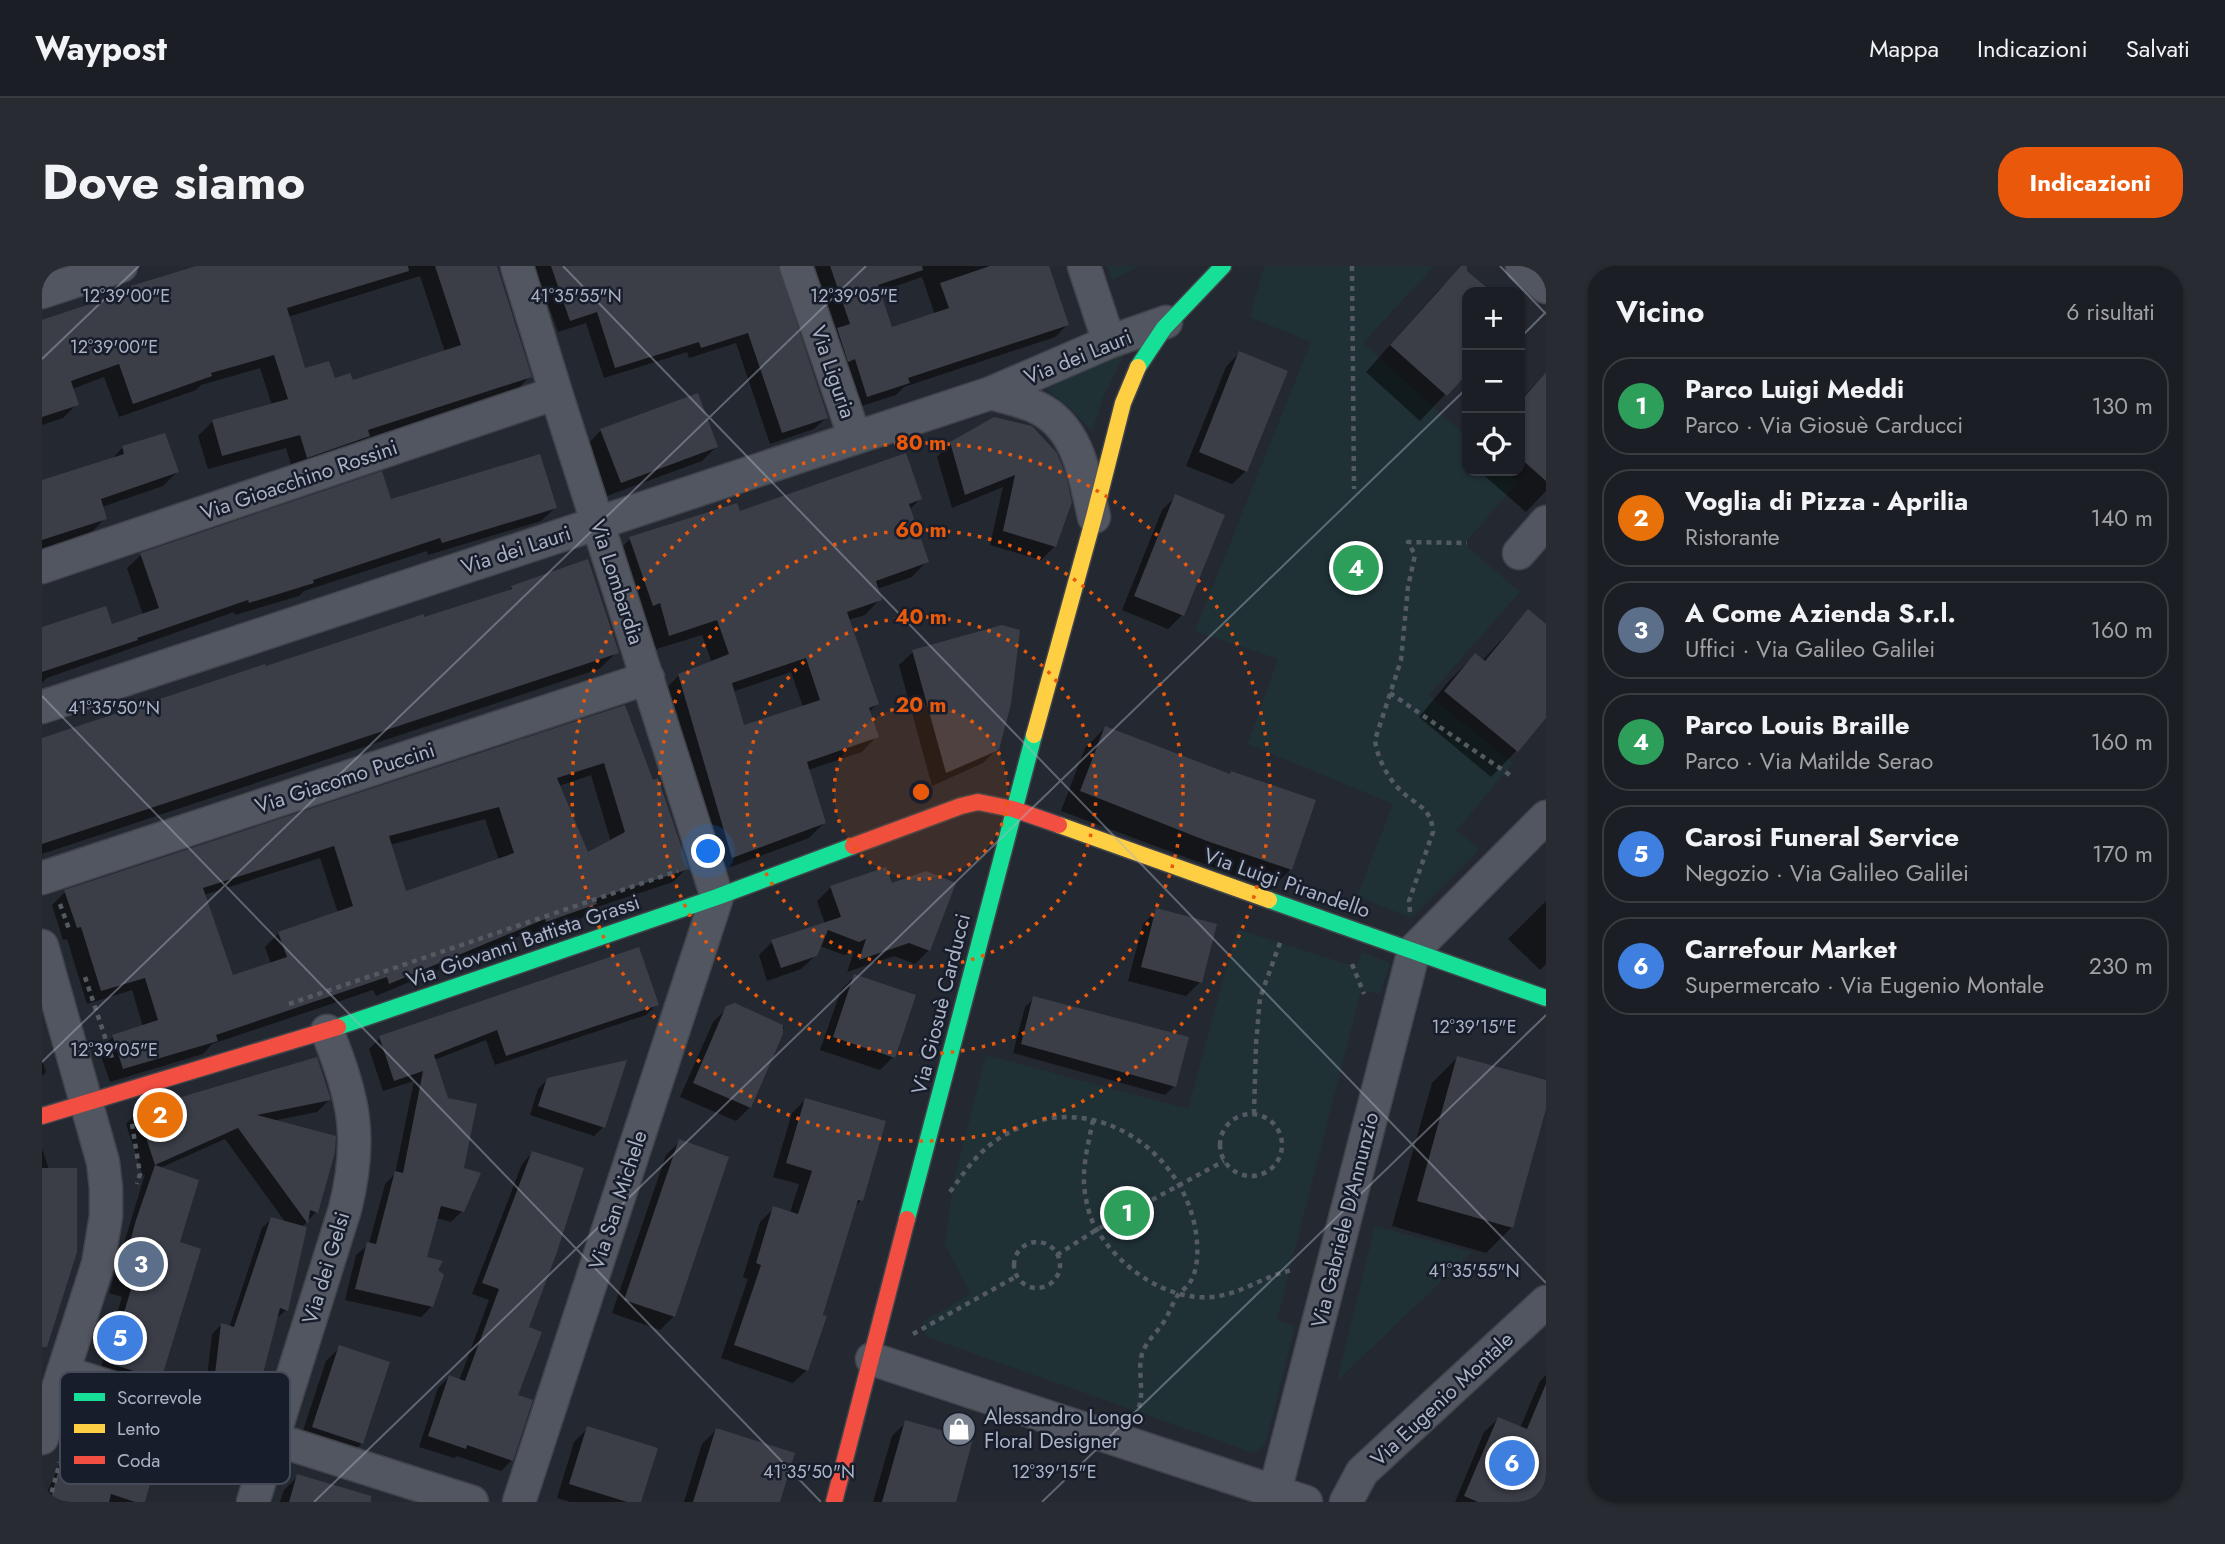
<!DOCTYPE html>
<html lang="it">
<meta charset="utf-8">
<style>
:root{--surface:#1b1e24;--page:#282b31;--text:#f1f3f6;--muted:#a0a2a6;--line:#393c41;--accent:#ea580c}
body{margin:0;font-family:Jost,sans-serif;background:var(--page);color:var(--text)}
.controls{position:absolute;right:21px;top:21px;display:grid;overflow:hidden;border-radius:14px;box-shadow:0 2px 5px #0004}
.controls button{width:63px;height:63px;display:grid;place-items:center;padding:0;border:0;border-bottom:2px solid var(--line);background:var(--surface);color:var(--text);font:35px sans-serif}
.you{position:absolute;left:667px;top:586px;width:24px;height:24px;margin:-18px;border:5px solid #fff;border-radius:50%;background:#1a73e8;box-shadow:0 0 0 10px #1a73e833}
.badge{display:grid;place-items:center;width:46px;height:46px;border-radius:50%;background:var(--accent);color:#fff;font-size:23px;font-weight:700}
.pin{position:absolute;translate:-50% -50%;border:4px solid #fff;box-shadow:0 2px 7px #0006}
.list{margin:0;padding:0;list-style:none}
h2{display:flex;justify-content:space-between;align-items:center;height:91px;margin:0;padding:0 28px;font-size:30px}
h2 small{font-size:23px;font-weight:400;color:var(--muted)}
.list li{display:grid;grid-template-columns:46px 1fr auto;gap:21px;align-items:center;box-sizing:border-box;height:98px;margin:0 14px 14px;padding:0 14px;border:2px solid var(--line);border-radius:28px}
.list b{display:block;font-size:26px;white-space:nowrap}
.list p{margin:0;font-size:23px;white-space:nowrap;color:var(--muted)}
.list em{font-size:23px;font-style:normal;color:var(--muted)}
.icon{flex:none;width:38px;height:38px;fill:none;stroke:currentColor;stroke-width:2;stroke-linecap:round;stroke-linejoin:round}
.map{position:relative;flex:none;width:1504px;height:1236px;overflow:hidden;border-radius:28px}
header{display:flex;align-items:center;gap:42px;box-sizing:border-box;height:98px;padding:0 35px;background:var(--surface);border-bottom:2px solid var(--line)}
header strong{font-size:33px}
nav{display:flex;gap:38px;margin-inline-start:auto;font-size:24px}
.intro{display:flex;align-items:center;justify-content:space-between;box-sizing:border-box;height:168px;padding:0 42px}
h1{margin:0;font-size:49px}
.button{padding:18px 32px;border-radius:28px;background:var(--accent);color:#fff;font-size:24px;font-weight:700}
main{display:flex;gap:42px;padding:0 42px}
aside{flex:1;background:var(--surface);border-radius:28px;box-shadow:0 2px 5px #0004}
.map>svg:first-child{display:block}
.green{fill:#203136}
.shadow{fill:#0007;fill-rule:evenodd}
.building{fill:#3b3e47;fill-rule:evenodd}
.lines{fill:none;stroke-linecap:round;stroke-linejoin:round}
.street-casing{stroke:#41444b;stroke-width:35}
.fast-casing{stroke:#41444b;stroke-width:19}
.slow-casing{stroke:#41444b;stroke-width:19}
.jam-casing{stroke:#41444b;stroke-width:19}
.path{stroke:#545a62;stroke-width:4.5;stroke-dasharray:5 5;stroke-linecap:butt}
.street{stroke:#525660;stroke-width:32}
.fast{stroke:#16e098;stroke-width:16}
.slow{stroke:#ffcf43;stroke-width:16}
.jam{stroke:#f24e42;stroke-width:16}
.ticks{fill:none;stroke:#aab2c4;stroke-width:2;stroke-opacity:0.45}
.ring{fill:none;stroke:#e8590c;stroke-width:3.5;stroke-dasharray:3.5 7}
.labels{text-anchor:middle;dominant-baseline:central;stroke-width:5;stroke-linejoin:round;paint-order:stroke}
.street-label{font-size:21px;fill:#aab2c4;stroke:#171d2b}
.poi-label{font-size:21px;fill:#aab2c4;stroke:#171d2b;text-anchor:start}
.key{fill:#171d2b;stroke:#434a59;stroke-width:2}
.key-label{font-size:19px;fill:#aab2c4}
.ticks-label{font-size:18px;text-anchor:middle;fill:#aab2c4;stroke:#171d2b;stroke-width:5;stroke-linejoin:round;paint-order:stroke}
.centre{fill:#e8590c;stroke:#171d2b;stroke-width:3.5}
.ring-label{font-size:21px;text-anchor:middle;font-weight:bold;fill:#e8590c;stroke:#171d2b;stroke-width:5;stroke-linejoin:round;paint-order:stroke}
</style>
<header>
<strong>Waypost</strong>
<nav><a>Mappa</a><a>Indicazioni</a><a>Salvati</a></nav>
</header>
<div class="intro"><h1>Dove siamo</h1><a class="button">Indicazioni</a></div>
<main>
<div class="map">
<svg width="1504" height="1236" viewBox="0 0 1504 1236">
<rect width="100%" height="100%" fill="#242830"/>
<path class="green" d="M1065,0h32l-27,14z
M1222,0h170l-71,77 104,94v34h39l12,11 -54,62 56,48 -91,103 84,68 -57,68 24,18 -69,69 -54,-22 36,-92 -145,-60 30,-85 -83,-28 116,-289 -61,-25z
M1085,83l-24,48 -11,34 -20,-21 -25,-21z
M1195,663l119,38 6,-15 26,10 2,3 -10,29 -19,-4 -84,330 18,6 -30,119 -11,8 -327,-116 -5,-15 49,-28 -26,-49 9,-65 32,-125 202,54z
M1333,960l97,26 -135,129z"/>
<path class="shadow" d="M157,0h295l36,110 -14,15 -151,48 -11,11 -61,21 -7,-23 -78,21 -10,-33 15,-15 59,-16 -12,-37 -59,17 -5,5 -77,27 -15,-40 -32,12 5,15 -14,14 -21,7v-103l83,-28 7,-6zM378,10l25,76 -93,31 -18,-3 -30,-9 -16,-54z
M492,0h234l58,152 -12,11 -44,15 -34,-101 -47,15 -2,-6 -83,26 -18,-55 -28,9z
M772,0h233l20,59 -12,12 -151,50 -8,8 -41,13 -30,-66 11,-11zM880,11l13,38 -44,14 -12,-37z
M1419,2l28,24h-22v79l-47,50 -54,-49 70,-79z
M1197,87l7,118 -14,13 -46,-18 40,-99z
M1504,106v119l-20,21 -47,-41h41v-70z
M953,153l60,127 -14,14 -51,-15 13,-58 -51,21 -15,-51 14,-14z
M559,164l115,17 -14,14 -95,35 -19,-52z
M122,169l13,37 -14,14 -61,21 3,11 -14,15 -49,16v-67l69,-22 11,-12z
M1134,230l47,20 -41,99 -14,14 -46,-19 40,-100z
M878,233l-11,11 18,51 -15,16 -35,12 3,10 -15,16 -17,5 29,84 -8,8 8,24 -15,16 -54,18 16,53 -15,15 -92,34 -53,-181 15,-16 33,-12 -10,-28 -49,15 -8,-33 -7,3 -23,-66 15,-15 109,-26zM749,406l12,35 -60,20 -11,-35z
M348,235l165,7 -14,13 -113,34 -1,-4 -123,40 -5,5 -64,19 -1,-3 -187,66 -5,5v-55l69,-2 32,-11 -16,-47 14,-13z
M470,321l105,65 -18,17 -557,185v-114l465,-148z
M1486,345l18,105 -30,35 -25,26 -72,-60 30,-36 26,-26 7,6z
M871,386l84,97 -14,14 -51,23 -33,-121z
M582,441l63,161 -14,14 -82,27 -9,9 -50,17 -1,-4 -155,65 -3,-6 -161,54 -9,10 -93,28 -11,-32 14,-13 30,-10 -11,-37 -45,14 -20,-65 -4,1 -11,-35 13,-13zM549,509l20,67 -24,13 -28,-69zM443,553l14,41 -95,34 -14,-49zM278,592l18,55 -59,20 -14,14 6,17 -39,13 -28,-82z
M1063,462l124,48 62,93 -20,20 -210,-78 24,-63z
M789,621l98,63 -14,14 -21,-8 -47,16 7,-21 -10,4 -24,-9 -4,9 -15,14 -34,12 -8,-26 13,-13 53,-18 -8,-23z
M1504,635v63l-6,6 -32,-31z
M1115,644l43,72 -14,14 -58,-15 15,-57z
M813,710l38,81 -13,13 -60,-20 21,-60z
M992,732l140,88 -9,9 -152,-42 12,-46z
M615,738l-11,11 -151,50 -9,-25 -52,20 28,109v42l-11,11 -15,-4 -11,40 11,13 -4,35 -11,11 -76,-17 11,-45 13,-11 16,-60 10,-10 19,-93 -31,10 -14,-42 11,-11z
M691,740l51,21 -34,80 -14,14 -56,-24 33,-75 14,-14z
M1416,791l54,170 -26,26 -94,-27 40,-143z
M0,794l4,12 -4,4z
M506,813l55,48 -9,9 -64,-21 8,-26z
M287,834l-12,12 -45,9 44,91 -14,15 3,1 -19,82 -10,9 -24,92 -9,9 -48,-14 6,-22 6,-7 5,-43 9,-9 8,3 33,-100 9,-9 15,4 -61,-84 -65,29 17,76 -17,132 -11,11 -50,-13 23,-77 -13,-4 36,-119 -2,2 -17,-52 12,-12z
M763,834l56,100 -7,8 -47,162 -14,13 -72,-25 27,-79 -5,-2 17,-55 14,-14 16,5 9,-29 -26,-7 19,-64z
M638,875l-6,175 -14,14 -48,-17 54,-158z
M0,882l7,22 -7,164z
M490,887l-6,175 -10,68 15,5 -20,60 -10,10 -44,-15 -3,2 -35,-11 19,-59 11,-11 10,4 30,-81 -17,-6 50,-130z
M298,1081l22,96 -14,14 -48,-17 26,-79z
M1504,1109v127h-91l29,-70 14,-13 22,9 20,-47z
M41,1143l54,50 6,43h-100l21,-49 10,-35z
M864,1156l48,80h-81l19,-66z
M546,1162l51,74h-69l-13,-4 17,-56z
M674,1164l62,72h-94l18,-58z
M256,1210l65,26h-83l4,-12z"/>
<path class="building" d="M154,0h212l1,5 -122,37 18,60 24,-7 6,17 15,-5 3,7 108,-35 -26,-79h62l35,111 -164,53 2,6 -63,22 -7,-23 -78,21 -10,-36 76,-21 -14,-44 -63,18 1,3 -79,28 -14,-40 -48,17 8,24 -37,12v-97l90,-30 -1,-4z
M509,0h227l50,152 -46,15 -34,-100 -47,15 -2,-6 -84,26 -18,-56 -27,9z
M788,0h92l1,4 -45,15 14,42 57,-19 -9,-25 50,-17h59l20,59 -161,53 2,5 -43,14 -12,-38 -7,3 -11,-34 13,-4z
M1419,0h6v5l25,21h-25v82l-20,22 -57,-51z
M1197,85l49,20 -41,101 -48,-20z
M1504,106v109l-26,-23v-56z
M656,127l20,54 -97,36 -21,-54z
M952,151l38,9 25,27 9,22 6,27 -16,45 -53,-16 12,-56 -50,20 -15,-53z
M123,167l14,39 -78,27 6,20 -65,21v-60l82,-26 -2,-8z
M864,187l16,46 -13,5 20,58 -53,19 6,19 -35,12 32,92 -10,4 10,29 -72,25 19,61 -94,35 -54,-184 51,-20 -12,-34 -48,16 -9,-33 -7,3 -24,-69 108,-34 3,8zM764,392l14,42 -76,25 -12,-42z
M498,188l17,54 -115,35 -2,-5 -127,42 1,3 -65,20 -1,-3 -111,38 1,2 -96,32v-45l64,-21 6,18 47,-16 -19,-55 242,-82 9,28z
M1133,228l50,21 -41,101 -50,-20z
M546,293l31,94 -577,191v-106l223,-74 1,2 158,-52v3l88,-28 -1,-3z
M1486,343l18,15v94l-28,34 -74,-61 31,-38 10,8z
M960,359l18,5 -9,74 -12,46 -53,23 -34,-123z
M583,439l28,75 5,-2 31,91 -94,30 2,5 -51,18 -1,-3 -156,65 -2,-7 -171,58 2,6 -95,28 -11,-34 46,-15 -13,-42 -44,13 -20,-64 -4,1 -13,-38zM562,497l21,69 -37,20 -31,-74zM457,541l15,46 -108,38 -17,-55zM292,580l19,60 -75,26 9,25 -54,18 -30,-87z
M1063,460l125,48 1,-3 85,29 -24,70 -85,-29 -127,-50z
M844,601l6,16 34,-12 30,12 -26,68 -21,-8 -50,17 7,-21 -7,3 -31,-12 -11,26 -36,12 -10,-28 70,-23 -11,-31z
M1114,642l61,16 -15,59 -61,-16z
M597,681l20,58 -153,51 -9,-26 -63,25 14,43 29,6 -13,64 17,5 -17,39 -23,-6 -14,51 16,4 -5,9 6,5 -11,32 -78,-18 12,-47 9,2 19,-73 8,2 20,-102 -29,10 -15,-45z
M812,708l62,21 -21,63 -62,-21z
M991,730l156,41 -13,50 -155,-43z
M693,737l48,22v9l-32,74 -58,-25 33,-77z
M1415,790l89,24v29l-33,119 -96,-27z
M275,791l14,43 -74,15 79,21 -1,16 -17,61 -8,-3 -2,14 -70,-96 -83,37 -18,-55z
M585,794l-22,68 -67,-22 9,-28z
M763,832l81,23 -23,80 -5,-1 -35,115 4,1 -19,55 -74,-26 27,-80 -5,-2 17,-57 25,8 14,-43 -26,-8z
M637,873l50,18 -54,160 -51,-17z
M490,885l52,17 -27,84 -28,75 13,5 -24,63 15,5 -20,61 -46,-16 -1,4 -38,-13 21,-61 16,6 34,-92 -17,-6z
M113,899l44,15 -19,62 21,7 -40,131 -52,-17 23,-77 -13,-4 17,-62z
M0,902h35v84l-30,95h-5z
M229,951l36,10 -19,84 -8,-3 -27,104 -49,-15 5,-24 6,1 6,-51 13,4z
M297,1079l51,17 -27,82 -51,-17z
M1504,1118v118h-68l-14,-6 34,-79 29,12z
M40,1141l67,20 -10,31 17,4 -11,40h-10l-24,-8 -2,8h-59l7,-27 15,-33z
M863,1154l68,19 -17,63h-74z
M545,1160l71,22 -17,54h-14l-58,-18z
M674,1162l79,25 -15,49h-87z
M255,1208l74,22v6h-82z"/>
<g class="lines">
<g class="street-casing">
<path id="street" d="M475,0l39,127 161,504 -198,605
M754,0l59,172
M1042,0l25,76
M1480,0l24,21
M0,26l79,-26
M949,127c16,5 33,8 47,15 41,20 47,69 56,109
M1477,287l27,-31
M0,301l514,-174
M0,441l949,-314 118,-51 57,-20
M0,612l606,-200
M0,680l61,216 3,26v28l-8,48 -56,174
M830,1093l434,143
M21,1106l409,130
M1233,1225l139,-541 132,-133
M211,1236l92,-293c18,-71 9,-112 -18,-178
M1304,1236l16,-30 184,-170"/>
</g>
<g class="fast-casing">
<path id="fast" d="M1096,101l26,-39 59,-62
M1227,634l277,98
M296,761l379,-130 136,-51
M865,953l127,-484"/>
</g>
<g class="slow-casing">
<path id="slow" d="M992,469l60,-218 29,-114 15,-36
M1017,559l210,75"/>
</g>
<g class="jam-casing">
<path id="jam" d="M811,580l108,-40 17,-4 35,7 46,16
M0,850l296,-89
M792,1236l73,-283"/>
</g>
<path class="path" d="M1310,0l2,223
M1348,427l120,82
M18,638l9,25
M1368,646l-1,-11 24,-69c-2,-26 -17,-26 -33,-42 -13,-13 -23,-33 -25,-50l26,-80 7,-73 7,-32 -7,-13 59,1
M1310,698l12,30
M43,711l28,84
M247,738l389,-133
M1178 879a31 31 0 1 1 62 0a31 31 0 1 1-62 0Z
M1212,848l2,-70 4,-46 21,-58
M1051,854c-4,21 -10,42 -9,64 1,14 5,34 13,46 23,38 70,71 115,67 30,-3 53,-22 81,-27
M90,858l8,50 -3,10
M908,926c23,-32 35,-50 73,-66 81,-34 169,34 174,117 1,14 0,29 -8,41 -3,4 -8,7 -11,11 -6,9 -9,19 -15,28 -6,9 -14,16 -19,26 -7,14 -2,31 -3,47 0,7 -3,13 -5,20
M972 999a23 23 0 1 1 46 0a23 23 0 1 1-46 0Z
M1015,989l39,-25 128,-69
M871,1068l104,-58
M7,1236l11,-40"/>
<use href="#street" class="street"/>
<use href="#fast" class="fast"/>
<use href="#slow" class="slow"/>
<use href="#jam" class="jam"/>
</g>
<path class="ticks" d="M521,0l983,1017M1458,0l46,48M1478,72l26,-26M0,93l97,-93M0,430l779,806M0,796l824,-796M272,1236l1153,-1114M1000,1236l504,-487"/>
<circle cx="879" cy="526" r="87" fill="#e8590c" fill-opacity=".12"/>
<g class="ring">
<circle cx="879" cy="526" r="87"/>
<circle cx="879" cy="526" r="175"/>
<circle cx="879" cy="526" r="262"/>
<circle cx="879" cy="526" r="349"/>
</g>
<defs>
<g id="shop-disc" transform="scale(1.75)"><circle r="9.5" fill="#7b8290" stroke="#171d2b"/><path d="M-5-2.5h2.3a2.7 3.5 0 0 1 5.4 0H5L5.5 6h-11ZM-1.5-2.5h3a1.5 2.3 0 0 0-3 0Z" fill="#fff"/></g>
</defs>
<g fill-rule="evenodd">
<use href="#shop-disc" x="917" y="1163"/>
</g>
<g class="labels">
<g class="street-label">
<text transform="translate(1036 91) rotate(-22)">Via dei Lauri</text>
<text transform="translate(791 106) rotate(71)">Via Liguria</text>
<text transform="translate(257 214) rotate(-19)">Via Gioacchino Rossini</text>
<text transform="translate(474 284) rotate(-18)">Via dei Lauri</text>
<text transform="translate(575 316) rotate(72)">Via Lombardia</text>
<text transform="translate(303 512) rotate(-18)">Via Giacomo Puccini</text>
<text transform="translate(1245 617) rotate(19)">Via Luigi Pirandello</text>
<text transform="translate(481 675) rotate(-19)">Via Giovanni Battista Grassi</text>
<text transform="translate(899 738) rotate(-76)">Via Giosuè Carducci</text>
<text transform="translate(576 934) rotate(-72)">Via San Michele</text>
<text transform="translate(1303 954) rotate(-76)">Via Gabriele D'Annunzio</text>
<text transform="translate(284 1002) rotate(-73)">Via dei Gelsi</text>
<text transform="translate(1400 1133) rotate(-43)">Via Eugenio Montale</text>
</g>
<g class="poi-label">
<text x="942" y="1151">Alessandro Longo<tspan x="942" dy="24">Floral Designer</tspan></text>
</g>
</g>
<rect x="18" y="1106" width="230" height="112" rx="10" class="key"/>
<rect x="32" y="1127" width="31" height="8" fill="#16e098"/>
<rect x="32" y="1158" width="31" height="9" fill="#ffcf43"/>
<rect x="32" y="1190" width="31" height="8" fill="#f24e42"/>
<g class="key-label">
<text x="75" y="1138">Scorrevole</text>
<text x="75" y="1169">Lento</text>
<text x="75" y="1201">Coda</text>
</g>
<g class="ticks-label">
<text x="84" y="36">12°39'00"E</text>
<text x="812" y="36">12°39'05"E</text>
<text x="534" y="36">41°35'55"N</text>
<text x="72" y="87">12°39'00"E</text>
<text x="72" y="448">41°35'50"N</text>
<text x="1432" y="767">12°39'15"E</text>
<text x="72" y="790">12°39'05"E</text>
<text x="1432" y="1011">41°35'55"N</text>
<text x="767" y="1212">41°35'50"N</text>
<text x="1012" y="1212">12°39'15"E</text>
</g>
<circle cx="879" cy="526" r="10" class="centre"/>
<g class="ring-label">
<text x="879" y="184">80 m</text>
<text x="879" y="271">60 m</text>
<text x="879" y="358">40 m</text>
<text x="879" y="446">20 m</text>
</g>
</svg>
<div class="controls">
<button>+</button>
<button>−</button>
<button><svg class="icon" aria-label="locate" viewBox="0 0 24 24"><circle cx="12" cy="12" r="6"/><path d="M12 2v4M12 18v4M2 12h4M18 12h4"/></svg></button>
</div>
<div class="you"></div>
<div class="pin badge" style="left:1085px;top:947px;background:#2e9e5b">1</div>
<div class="pin badge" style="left:118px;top:849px;background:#e8710a">2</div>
<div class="pin badge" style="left:99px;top:998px;background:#5c6f8a">3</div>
<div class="pin badge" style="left:1314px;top:302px;background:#2e9e5b">4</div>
<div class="pin badge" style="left:78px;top:1072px;background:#3f7fe0">5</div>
<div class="pin badge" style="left:1470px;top:1197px;background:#3f7fe0">6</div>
</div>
<aside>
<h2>Vicino<small>6 risultati</small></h2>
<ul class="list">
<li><span class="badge" style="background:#2e9e5b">1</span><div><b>Parco Luigi Meddi</b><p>Parco · Via Giosuè Carducci</p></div><em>130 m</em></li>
<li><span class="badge" style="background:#e8710a">2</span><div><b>Voglia di Pizza - Aprilia</b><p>Ristorante</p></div><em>140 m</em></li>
<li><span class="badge" style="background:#5c6f8a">3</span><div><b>A Come Azienda S.r.l.</b><p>Uffici · Via Galileo Galilei</p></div><em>160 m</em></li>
<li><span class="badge" style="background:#2e9e5b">4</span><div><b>Parco Louis Braille</b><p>Parco · Via Matilde Serao</p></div><em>160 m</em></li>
<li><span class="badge" style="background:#3f7fe0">5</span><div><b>Carosi Funeral Service</b><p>Negozio · Via Galileo Galilei</p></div><em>170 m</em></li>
<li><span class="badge" style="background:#3f7fe0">6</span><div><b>Carrefour Market</b><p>Supermercato · Via Eugenio Montale</p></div><em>230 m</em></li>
</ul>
</aside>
</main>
